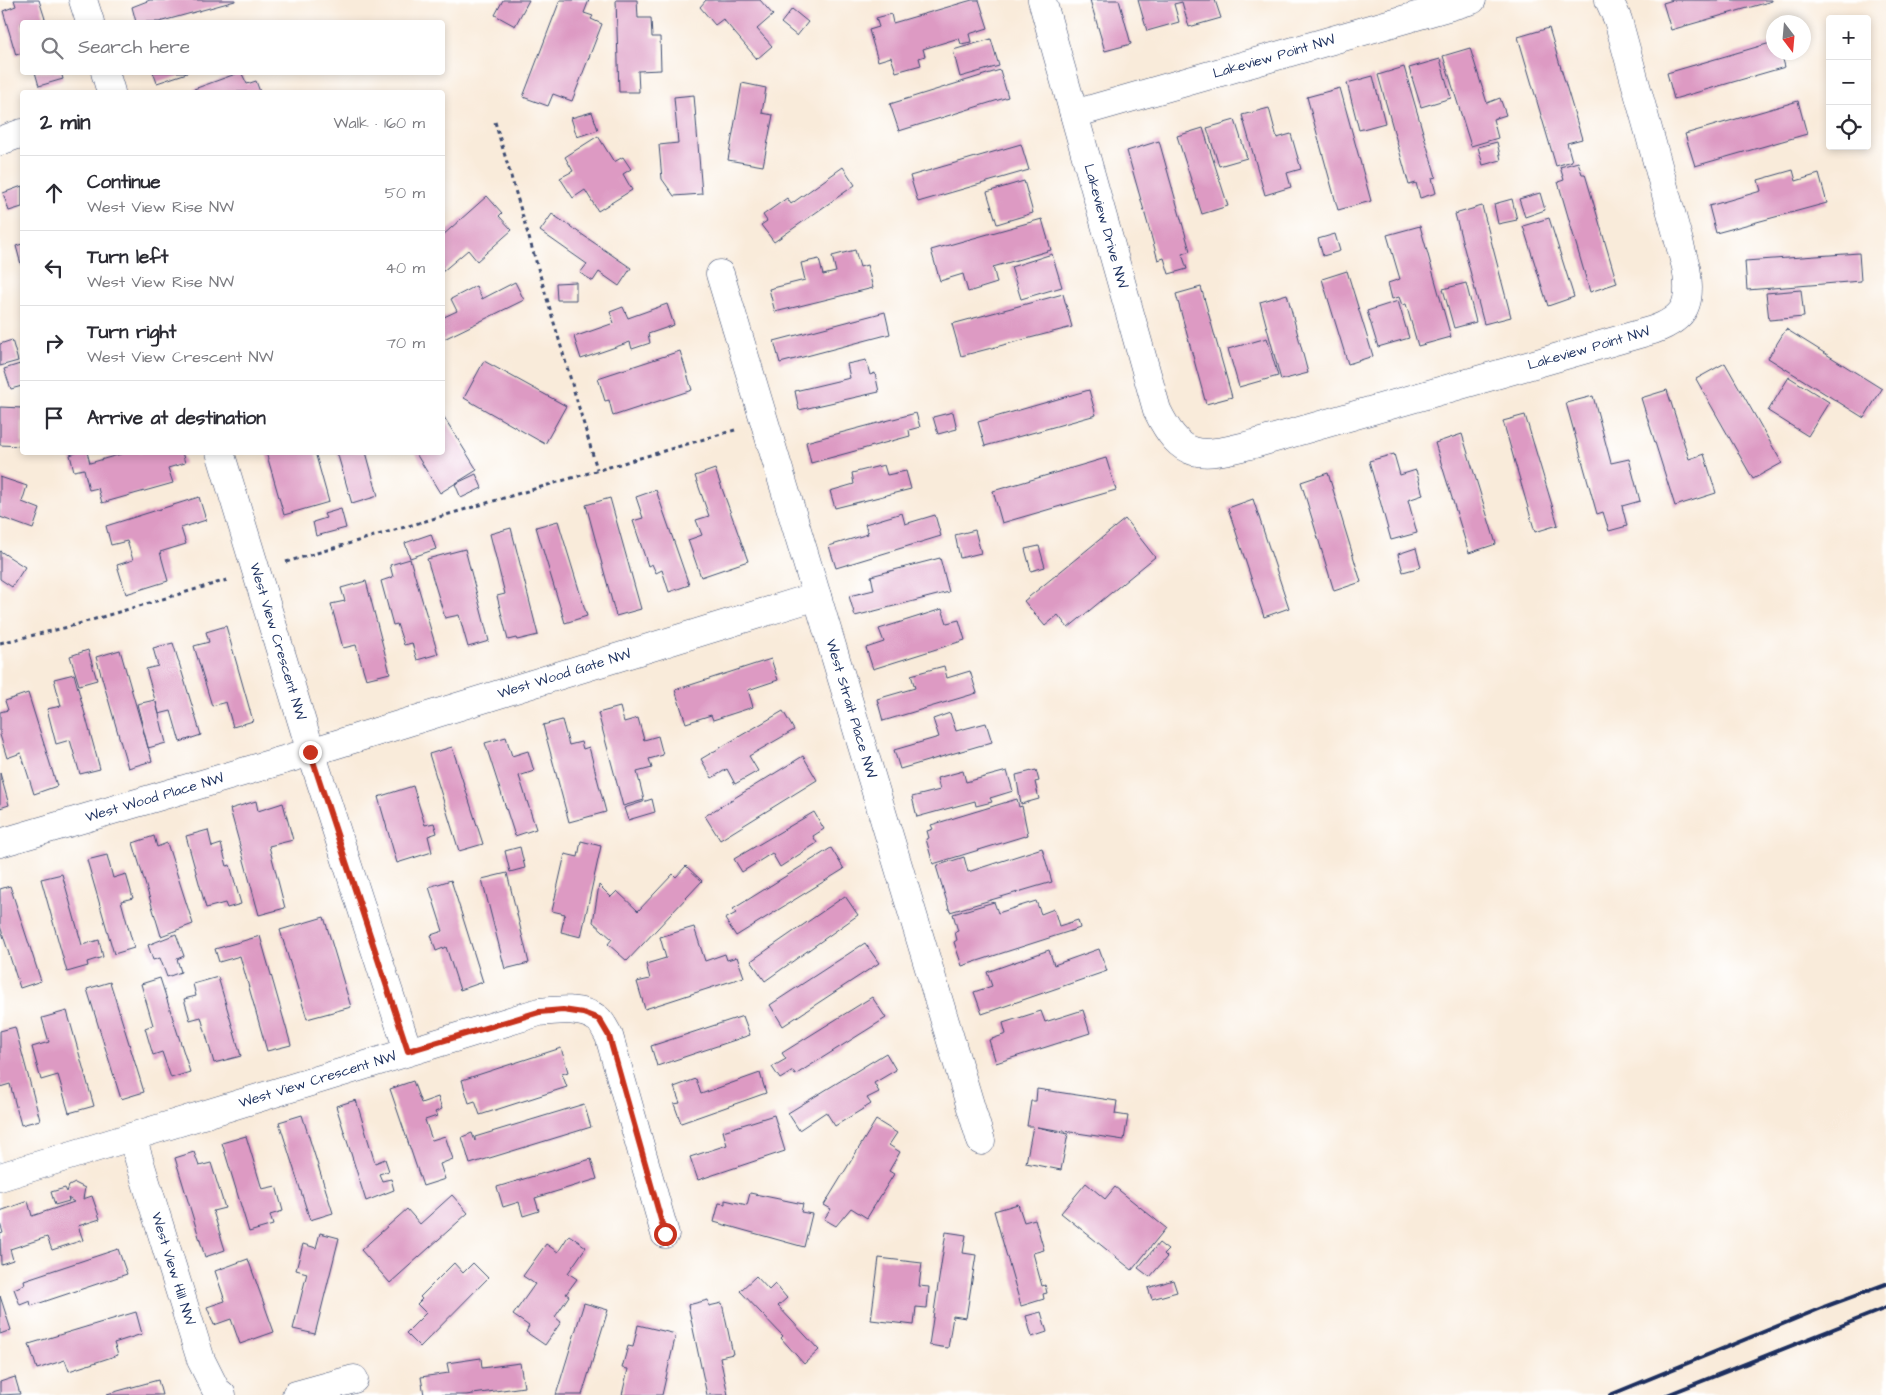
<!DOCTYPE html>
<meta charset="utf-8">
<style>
:root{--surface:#fff;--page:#f7f7f7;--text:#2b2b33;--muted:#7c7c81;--line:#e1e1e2}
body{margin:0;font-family:"Architects Daughter",sans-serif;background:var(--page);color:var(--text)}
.controls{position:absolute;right:15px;top:15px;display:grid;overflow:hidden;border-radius:5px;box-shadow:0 2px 8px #0003}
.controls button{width:45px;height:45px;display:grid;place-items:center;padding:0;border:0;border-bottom:1px solid var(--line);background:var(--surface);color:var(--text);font:25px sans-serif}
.compass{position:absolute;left:1766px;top:15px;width:45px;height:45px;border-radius:50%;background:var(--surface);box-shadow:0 2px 8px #0003;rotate:164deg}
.stop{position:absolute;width:15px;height:15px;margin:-11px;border:4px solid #c8321e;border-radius:50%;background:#fff}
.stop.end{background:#c8321e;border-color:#fff;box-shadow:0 1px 5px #0008}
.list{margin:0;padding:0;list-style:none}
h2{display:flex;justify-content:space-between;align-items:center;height:65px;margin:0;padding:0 20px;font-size:21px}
h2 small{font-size:16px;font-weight:400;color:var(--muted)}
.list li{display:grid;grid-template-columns:32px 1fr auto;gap:15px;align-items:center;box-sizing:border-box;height:75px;padding:0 20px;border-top:1px solid var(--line)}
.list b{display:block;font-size:19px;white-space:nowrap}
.list p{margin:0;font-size:16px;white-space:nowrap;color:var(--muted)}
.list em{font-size:16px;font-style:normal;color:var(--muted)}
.icon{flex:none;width:28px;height:28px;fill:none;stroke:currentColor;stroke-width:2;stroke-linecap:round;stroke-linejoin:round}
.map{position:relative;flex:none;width:1886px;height:1395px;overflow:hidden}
.search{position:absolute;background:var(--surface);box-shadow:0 2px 8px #0003;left:20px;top:20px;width:425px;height:55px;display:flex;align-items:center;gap:12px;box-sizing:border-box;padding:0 18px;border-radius:5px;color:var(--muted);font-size:19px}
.panel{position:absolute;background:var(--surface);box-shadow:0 2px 8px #0003;left:20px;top:90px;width:425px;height:365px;border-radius:5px}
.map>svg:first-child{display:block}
.building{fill:#dd9ac3}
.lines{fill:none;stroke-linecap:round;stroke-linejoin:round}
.minor-casing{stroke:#3c4b71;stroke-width:29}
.path{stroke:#3c4b71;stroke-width:3;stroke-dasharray:4 4;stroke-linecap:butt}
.minor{stroke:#fff;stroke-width:28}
.rail{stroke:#1b2f5e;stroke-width:4}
.route{stroke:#c8321e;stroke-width:6}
.labels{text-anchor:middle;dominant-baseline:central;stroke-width:5;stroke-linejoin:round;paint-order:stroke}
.street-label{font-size:14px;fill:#1b2f5e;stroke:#fff}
</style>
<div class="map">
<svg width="1886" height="1395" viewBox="0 0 1886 1395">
<rect width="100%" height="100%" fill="#fff"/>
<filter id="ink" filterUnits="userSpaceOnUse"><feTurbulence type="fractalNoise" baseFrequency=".02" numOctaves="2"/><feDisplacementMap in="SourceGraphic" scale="10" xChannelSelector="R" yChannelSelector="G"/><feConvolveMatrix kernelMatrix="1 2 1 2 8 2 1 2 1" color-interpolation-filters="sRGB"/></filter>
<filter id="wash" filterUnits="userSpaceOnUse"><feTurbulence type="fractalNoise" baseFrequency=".0096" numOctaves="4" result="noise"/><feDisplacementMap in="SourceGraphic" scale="20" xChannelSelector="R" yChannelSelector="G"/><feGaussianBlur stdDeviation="1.12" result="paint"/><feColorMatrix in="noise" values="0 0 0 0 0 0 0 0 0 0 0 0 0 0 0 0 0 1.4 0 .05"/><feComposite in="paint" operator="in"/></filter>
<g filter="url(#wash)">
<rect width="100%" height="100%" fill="#f9ebda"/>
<g id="blocks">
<path class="building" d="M14,0h25l7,22h-24v31l-6,2 -13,-44 13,-5z
M150,0h85v1l-76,21h-23l-4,-15z
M503,0h26l-14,26 -20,-11z
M560,0h29l-5,13 9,3 -2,3 11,5 -30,77 -19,-7 -5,12 -25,-9z
M616,0h21l1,18h13l1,19h8l1,33 -23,1 1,21h-20z
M706,0h54l13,15 -16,14 15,17 -15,13 -34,-40 -8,6 -15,-18z
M972,0h7l9,28 -19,6 2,8 -10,2 -2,-6 -36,11 2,7 -6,2 2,7 -25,7 -5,-15 -13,4 -9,-31 10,-3 -3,-9 15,-4 2,9z
M1090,0h29l12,44 -26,7z
M1138,0h77l6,18 -32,9 -7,-25 -8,2 5,18 -32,9z
M1673,0h99v1l-101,29 -8,-27z
M792,9l16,13 -11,14 -16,-13z
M1549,28l33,111 -15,4 5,18 -16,5 -38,-129z
M991,39l8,27 -39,11 -7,-27z
M1774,42v10h7l4,15 -111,32 -7,-26z
M1470,48l17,55 13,-5 6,17 -13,4 5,19 -27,8 -28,-90z
M1440,59l11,39 -30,9 -12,-39z
M1404,67l32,110 -4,1 4,15 -16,5 -4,-15 -7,2 -31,-110z
M1000,70l8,27 -109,34 -9,-27z
M35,72h26l2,7 -24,7z
M153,72h34v1l-30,10z
M241,72l6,12 9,-3 4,11h-65l-1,-3z
M1373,76l12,47 -26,7 -12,-47z
M742,83l24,5 -4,25 11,2 -10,51 -35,-6z
M1340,88l31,113 -33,9 -31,-113z
M694,95l8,99 -28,2 -12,-17 -3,-34 19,-2 -4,-46z
M1798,101l9,33 -112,32 -10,-32z
M1269,108l8,30 14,-4 10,35 -14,4 4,14 -26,8 -23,-80z
M592,112l6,18 -21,7 -6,-19z
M1235,120l12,38 -28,8 -12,-38z
M1203,128l25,78 -26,8 -25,-78z
M598,136l16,26 9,-5 8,12 -8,5 9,16 -34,21 -13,-21 -12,8 -13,-20 13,-7 -8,-14z
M1159,141l31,110 -8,3 5,15 -18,5 -5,-16 -6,2 -31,-109z
M1497,142l4,18 -18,5 -5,-18z
M1021,144l8,26 -111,32 -8,-26z
M1578,162l4,12h3l32,109 -27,9 -32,-110 6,-2 -4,-13z
M843,167l12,18 -81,57 -13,-17 6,-4 -4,-6 24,-17 4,6z
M1793,170l3,11 23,-7 8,29 -111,30 -7,-27 52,-15 -3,-11z
M1024,181l9,32 -36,11 -10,-32z
M22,186v21l-13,4 -6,-18z
M1540,193l5,17 -20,7 -6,-18z
M487,196l15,17 -3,3 13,14 -35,31 -9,-11 -26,22v-36z
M1512,199l5,21 -19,4 -4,-20z
M1482,206l29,111 -27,7 -29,-110z
M552,214l79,54 -12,18 -20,-14 -6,9 -13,-8 7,-9 -47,-33z
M1549,218l25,79 -26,9 -25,-80z
M1042,219l9,31 -58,17 4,16 -29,9 -5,-18 -23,7 -9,-31z
M1420,226l31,111 -33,9 -12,-42 -4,1 -3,-8 -7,2 -4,-16 12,-4 -13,-44z
M1335,234l5,17 -17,5 -5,-17z
M22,244v24l-6,-22z
M855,250l5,17 7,-2 6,23 -98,24 -6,-23 36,-9 -4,-17 18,-4 4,16 13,-3 -4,-16z
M1859,253l2,28 -114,9 -2,-29z
M1052,254l10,33 -41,12 -10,-32z
M1347,271l26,85 -25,8 -26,-85z
M515,282l9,18 -82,40v-22l15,-7 -6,-12 25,-13 6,13z
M576,282v18h-19l-1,-17z
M1466,283l10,39 -22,6 -11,-39z
M1201,287l31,110 -26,7 -30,-110z
M1801,290l3,27 -35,3 -3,-27z
M1063,294l9,33 -111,29 -9,-32z
M1287,294l21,79 -27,7 -21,-78z
M1398,301l11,37 -31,9 -11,-36z
M667,304l7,21 -26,9 2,9 -18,6 -2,-7 -49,17 -7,-22 40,-14 -4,-11 13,-5 5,11z
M885,312l5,22 -110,29 -6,-22z
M1786,329l96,60 -18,29 -96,-60z
M1267,338l11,38 -39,11 -11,-38z
M12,340l6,21 -18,5v-22z
M680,351l12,39 -79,26 -4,-16 -4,1 -7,-23z
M866,360l4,15 5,-2 4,19 -80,18 -4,-19 55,-13 -3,-14z
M484,361l82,45 -21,38 -81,-46z
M1725,363l57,100 -29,16 -57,-100z
M20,364l2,8v14l-11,3 -7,-20z
M1789,377l40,25 -21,34 -40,-25z
M1089,390l7,25 -111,31 -7,-24z
M1667,390l22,69 15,-5 12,39 -41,13 -34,-108z
M1593,396l18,67 18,-4 11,42 -18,5 5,20 -18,5 -6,-19 -6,2 -31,-111z
M0,407l22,1v38l-22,-1z
M953,412l4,17 -19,5 -5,-17z
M916,413l4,14 -11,3 1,6 -99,27 -5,-21z
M442,414l35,56 -37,23 -25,-41h27z
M1525,415l33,110 -23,7 -32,-111z
M1462,434l34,110 -27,9 -34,-110z
M78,452h9l3,11 38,-11h54l3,11 -17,5 5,15 -71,20 -4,-15 -9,2 -5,-21 -10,2 -4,-16z
M266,452h49l14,50 -45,13z
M337,452h29l12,44 -26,8z
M1394,454l6,21 16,-5 7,25 -15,5 9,33 -26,7 -22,-79z
M1106,458l10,32 -114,33 -9,-32z
M884,465l3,10 19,-4 5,18 -76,19 -5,-17 24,-7 -2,-11z
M715,469l33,92 -47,16 -13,-37 14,-5 -6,-15 13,-4 -14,-40z
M1328,473l33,109 -27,9 -33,-109z
M476,474l6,14 -21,10 -6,-14z
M0,477l27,9 -5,16 18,7 -7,20 -33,-12z
M656,490l33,95 -20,7 -7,-22 -6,3 -4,-9 -4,2 -15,-45 10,-3 -7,-21z
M199,497l7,23 -25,8 5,16 -26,8 8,29 -42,13 -9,-29 16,-5 -6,-19 -16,4 -5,-19z
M610,498l31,111 -25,7 -30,-111z
M1253,499l36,109 -25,9 -36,-109z
M341,509l5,19 -30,8 -3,-14 13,-4 -2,-4z
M902,513l3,11 30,-9 6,21 -105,32 -7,-22 39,-12 -3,-10z
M1125,519l30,38 -87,71 -10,-13 -13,11 -21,-25z
M558,521l29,95 -22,7 -29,-96z
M511,528l27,107 -21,5 -1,-2 -8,2 -11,-44 8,-2 -15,-60z
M975,530l6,23 -21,5 -5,-23z
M431,534l5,15 -26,9 -5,-15z
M1039,546l6,21 -14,4 -6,-22z
M1416,548l5,19 -18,5 -5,-18z
M465,549l24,92 -21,6 -9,-32 -14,3 -18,-59z
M0,551l25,16 -13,20 -12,-8z
M940,558l9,34 -94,24 -6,-20 25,-6 -3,-14z
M410,559l28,95 -21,6 -5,-17 -8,2 -7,-21 -4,1 -12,-44 12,-4 -3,-12z
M366,581l24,92 -24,6 -10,-34 -13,3 -12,-44 14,-3 -4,-13z
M942,609l5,14 12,-3 6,20 -92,29 -7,-21 18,-6 -5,-13z
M226,626l27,95 -20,6 -7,-25 -14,4 -18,-60 15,-4 -3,-10z
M173,643l28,92 -21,7 -9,-31 -12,3 -3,-12 10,41 -18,5 -11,-44 18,-4 -9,-31 12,-3 -5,-18z
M88,650l9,30 -18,5 -9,-29z
M120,650l32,111 -24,7 -32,-111z
M771,659l7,21 -30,10 5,17 -40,13 -2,-5 -25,8 -11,-33z
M944,666l3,12 23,-7 7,22 -94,28 -6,-22 38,-11 -4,-13z
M74,674l26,95 -20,5 -10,-34 -14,4 -9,-35 14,-3 -7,-27z
M28,693l29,93 -23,8 -13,-41 -14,5 -7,-23v-23l8,-2 -3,-9z
M620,707l4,15 14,-4 6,22 14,-4 5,19 -14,4 3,9 -15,4 7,28 -21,6 -25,-93z
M783,711l11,19 -45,26 9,15 -23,13 -8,-15 -15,9 -11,-19z
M950,713l6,18 30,-8 6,19 -92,27 -6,-19 45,-13 -6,-18z
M562,720l7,25 12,-3 2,7 6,-2 17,65 -37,10 -26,-97z
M506,737l6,19 16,-5 6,20 -15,5 17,53 -21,7 -30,-93z
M452,747l31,97 -24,7 -30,-97z
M803,756l14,24 -97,60 -15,-24z
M1036,770l3,11 -4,1 4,17 -18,5 -5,-29z
M963,771l3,11 41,-11 6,20 -23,7 2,4 -16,4 -1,-5 -58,16 -5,-20 28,-7 -3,-12z
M0,773l9,32 -9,3z
M413,786l12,39 9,-2 3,10 -9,3 4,16 -35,11 -19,-66z
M652,799l3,13 -27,8 -4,-12z
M1017,799l2,8 3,-1 6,29 -95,29 -7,-25 3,-1 -2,-7 6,-2 -2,-4z
M256,801l2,10 25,-8 10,37 -24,6 16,62 -26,7 -29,-106z
M814,812l10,17 -11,7 4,7 -37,24 -8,-14 -30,19 -8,-13z
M208,830l4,17 9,-3 6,22 3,-1 11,39 -14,4 -2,-5 -19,5 -20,-72z
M154,836l3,11 10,-4 26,81 -32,12 -28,-93z
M581,841l20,5 -20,91 -20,-5 4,-18 -13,-3 13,-57 13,3z
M520,847l5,21 -15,4 -5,-21z
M831,848l13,21 -108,67 -11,-17 11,-6 -3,-4z
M1042,848l10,34 -102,30 -14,-46 28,-9 4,15z
M107,855l6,23 13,-4 7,24 -12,3 13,47 -20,6 -27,-94z
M686,866l16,15 -75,80 -19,-17 4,-5 -19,-17 6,-37 12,12 6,-6 21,20 35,-37 3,3z
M507,873l22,90 -24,6 -23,-90z
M62,874l20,71 17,-5 4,17 -16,5 1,4 -21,6 -26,-93z
M451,880l32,102 -23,8 -14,-43 -10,4 -5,-16 12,-4 -14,-44z
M10,886l31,95 -21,7 -20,-62v-37z
M845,896l13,19 -93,66 -14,-20z
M1036,901l5,13 13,-5 5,17 19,-6 2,8 -118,38 -8,-24 3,-2 -2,-8 3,-1 -5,-17 41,-12 4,11z
M324,917l27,90 -44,12 -27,-89z
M694,927l11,34 20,-7 2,6 10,-3 7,20 -99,32 -8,-27 13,-3 -4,-15 20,-6 -6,-21z
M176,934l8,22 -7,3 4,13 -14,5 -7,-19 -7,2 -5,-15z
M260,936l31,109 -24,6 -27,-95 -21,6 -4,-13z
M865,943l14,20 -96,63 -13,-21z
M1099,949l8,22 -125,43 -8,-22 18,-6 -5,-14 62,-22 5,15z
M218,977l23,79 -27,7 -13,-46 -11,3 -6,-21 12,-3 -3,-12z
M160,978l30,94 -19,6 -9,-26 -9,3 -8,-27 8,-3 -12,-41z
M110,982l34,110 -23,7 -34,-110z
M872,997l14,21 -91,57 -2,-4 -13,8 -8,-12 14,-8 -4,-6z
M1083,1010l7,23 -94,30 -7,-23 17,-6 -3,-11 38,-12 4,11z
M67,1011l27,95 -25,7 -11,-38 -17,5 -9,-33 17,-5 -7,-24z
M743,1016l7,19 -93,31 -6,-20z
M15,1027l25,93 -19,5 -11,-41 -10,3v-56z
M561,1048l7,24 -6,2 5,13 -87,28 -5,-14 -6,2 -7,-23z
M886,1053l10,17 -22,13 5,9 -12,6 4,6 -36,22 -9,-14 -27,18 -11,-17z
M760,1073l6,20 -85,30 -7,-19 6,-1 -6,-16 22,-8 5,15z
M413,1081l8,22 17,-6 4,12 -7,3 2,4 -12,4 7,20 13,-4 8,23 -13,5 5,15 -22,7 -33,-97z
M1037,1089l80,12 -2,13 13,2 -4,24 -87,-13 31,7 -7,36 -35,-7 7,-37h-6l4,-25h5z
M356,1100l19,63 10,-4 4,12 -10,3 3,7 9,-2 3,11 -28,11 -30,-95z
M584,1104l7,23 -121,37 -8,-27 10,-4 3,8v-4z
M302,1115l31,98 -23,7 -31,-98z
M774,1115l11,36 -87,29 -8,-23 37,-12 -4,-14z
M876,1120l21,13 -8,12 11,7 -11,19 5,3 -27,44 -16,-10 -15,18 -12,-7 7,-10 -7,-4z
M246,1136l16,53 14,-3 7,25 -13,4 3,10 -24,7 -27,-89z
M194,1152l5,14 12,-3 14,45 -12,3 12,39 -20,7 -30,-99z
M591,1159l6,20 -62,19 4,13 -16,5 -4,-14 -16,5 -6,-20z
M75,1183l10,5 -2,11 9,-3 8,23 -22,7 5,14 -31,10 -5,-13 -37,12 3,11 -12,4 -1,-30 3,-1 -3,-10v-12l28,-10 4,15 42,-14 -6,-4 1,3 -14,4 -4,-13 14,-4 2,4 2,-6z
M1086,1183l19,16 10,-12 51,41 -34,42 -71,-57z
M750,1193l53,11 -2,8 11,2 -8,33 -90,-25 5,-19 6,1v-4l22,5z
M452,1195l16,18 -78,70 -29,-33 46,-41 13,15z
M1018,1204l6,18 11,-3 9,31 -11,3 9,33 3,-1 2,8 -4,1 1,5 -23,7 -27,-95z
M946,1232l20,3 -3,18 13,2 -10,63 -13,-2 -5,32 -19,-3z
M320,1233l19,5 -24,96 -22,-5 14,-56 -11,-3 7,-26 13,4z
M569,1235l17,12 -18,26 9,6 -11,15 3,2 -14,21 6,5 -16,23 -19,-13 3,-6 -16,-11 22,-31 -12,-8 23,-32 12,8z
M1159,1243l9,7 -4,4 3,3 -17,20 -12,-9z
M118,1249l9,25 -96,32 -1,-5 -10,4 -6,-16 11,-5 -1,-4z
M879,1258l43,5 -3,23 10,1 -2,21 -11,-1 -2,18 -43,-5z
M248,1259l26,73 -34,12 -9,-25 -17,6 -7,-18 18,-6 -10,-30z
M454,1263l9,10 10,-10 15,15 -68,69 -14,-14 20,-20 -9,-9 5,-5 -2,-2z
M756,1276l13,14 6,-6 12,14 -9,8 41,44 -15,14 -23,-26 2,-2 -43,-45z
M1173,1280l4,12 -25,7 -4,-11z
M0,1296l11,34 -11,4z
M708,1300l1,6 13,-3 11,51 -13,3 8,38h-21l-19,-90z
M584,1303l24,7 -26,85h-26z
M136,1312l6,22 -28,9 4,12 -49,16 -4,-11 -28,9 -8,-25z
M1041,1312l6,20 -15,5 -6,-21z
M638,1325l38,9 -14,61h-40l6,-26 -6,-1 6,-22 5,1z
M481,1358l1,10 38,-5 4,24 -58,8h-42l-3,-18 28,-4 -2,-10z
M15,1377l5,17 -20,1v-13z
M158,1380l4,15h-54l-1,-1z"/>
</g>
</g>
<g filter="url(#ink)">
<use href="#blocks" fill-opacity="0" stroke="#3c4b71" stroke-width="1"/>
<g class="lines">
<g class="minor-casing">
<g id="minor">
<path d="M83,0l7,22"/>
<path id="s1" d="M1042,0l115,410c26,54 46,46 97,34l399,-114c34,-12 39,-28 33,-63l-68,-247 -9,-20"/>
<path d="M105,72l6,20"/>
<path id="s2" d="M1074,114l398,-114"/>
<path d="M0,141l22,-8"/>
<path id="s3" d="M720,274l261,867"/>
<path id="s4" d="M220,452l91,300 97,299"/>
<path id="s5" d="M0,843l311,-91 506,-156"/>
<path id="s6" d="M132,1137l69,223 15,30 6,5"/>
<path id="s7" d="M0,1177l539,-165c18,-2 43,-5 59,7 4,3 8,12 11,17l56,198"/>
<path d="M296,1395l58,-16"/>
</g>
</g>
<path class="path" d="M495,122l102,347
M286,562l449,-132
M0,643l68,-16 159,-47"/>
<use href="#minor" class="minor"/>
<path class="rail" d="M1610,1395l214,-88 62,-23
M1667,1395l219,-87"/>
</g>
</g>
<g class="lines" filter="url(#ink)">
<path class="route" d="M310,752l98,299 131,-39 24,-2 20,3 16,6 10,17 56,198"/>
</g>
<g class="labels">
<g class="street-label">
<text stroke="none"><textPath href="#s2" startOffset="208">Lakeview Point NW</textPath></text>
<text stroke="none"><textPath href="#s1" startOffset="235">Lakeview Drive NW</textPath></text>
<text stroke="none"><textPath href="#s1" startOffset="892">Lakeview Point NW</textPath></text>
<text stroke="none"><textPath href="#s4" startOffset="198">West View Crescent NW</textPath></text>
<text stroke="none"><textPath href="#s5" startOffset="589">West Wood Gate NW</textPath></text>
<text stroke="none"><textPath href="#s3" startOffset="454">West Strait Place NW</textPath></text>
<text stroke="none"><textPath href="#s5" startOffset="161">West Wood Place NW</textPath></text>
<text stroke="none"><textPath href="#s7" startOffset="332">West View Crescent NW</textPath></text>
<text stroke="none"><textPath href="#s6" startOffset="138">West View Hill NW</textPath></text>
</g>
</g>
</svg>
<div class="controls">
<button>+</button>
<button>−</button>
<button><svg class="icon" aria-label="locate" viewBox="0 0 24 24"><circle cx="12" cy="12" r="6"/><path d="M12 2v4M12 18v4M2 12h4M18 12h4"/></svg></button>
</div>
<svg class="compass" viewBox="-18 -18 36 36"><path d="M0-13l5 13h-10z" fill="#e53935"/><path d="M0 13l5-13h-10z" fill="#7c7c81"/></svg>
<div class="stop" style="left:665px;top:1234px"></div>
<div class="stop end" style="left:310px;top:752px"></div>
<div class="search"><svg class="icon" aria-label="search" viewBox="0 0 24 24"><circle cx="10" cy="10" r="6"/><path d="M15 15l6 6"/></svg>Search here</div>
<section class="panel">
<h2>2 min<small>Walk · 160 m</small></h2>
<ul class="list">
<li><svg class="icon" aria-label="ahead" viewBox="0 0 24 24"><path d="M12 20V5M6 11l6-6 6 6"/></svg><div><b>Continue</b><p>West View Rise NW</p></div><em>50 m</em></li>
<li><svg class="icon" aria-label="left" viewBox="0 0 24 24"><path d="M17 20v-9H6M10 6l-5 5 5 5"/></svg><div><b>Turn left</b><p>West View Rise NW</p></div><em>40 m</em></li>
<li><svg class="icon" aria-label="right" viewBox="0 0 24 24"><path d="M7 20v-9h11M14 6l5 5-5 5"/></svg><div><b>Turn right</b><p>West View Crescent NW</p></div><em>70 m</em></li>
<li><svg class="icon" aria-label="arrive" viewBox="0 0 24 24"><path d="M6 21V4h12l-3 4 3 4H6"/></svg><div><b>Arrive at destination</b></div></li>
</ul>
</section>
</div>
